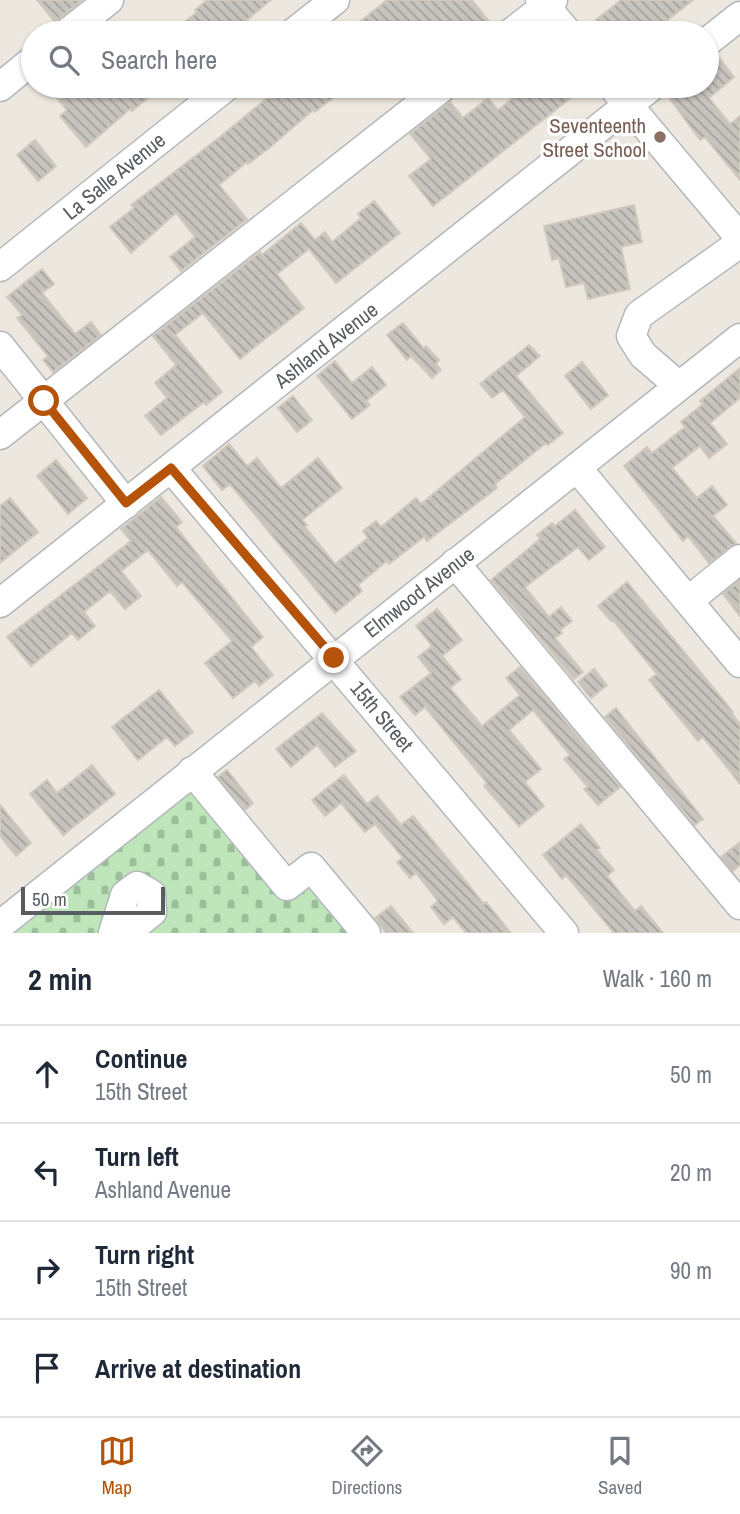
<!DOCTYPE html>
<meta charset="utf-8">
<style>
:root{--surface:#fff;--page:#f2f2f3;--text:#1f2937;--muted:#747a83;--line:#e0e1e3;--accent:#b45309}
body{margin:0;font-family:"Archivo Narrow",sans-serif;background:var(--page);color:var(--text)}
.scale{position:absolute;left:21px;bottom:18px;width:144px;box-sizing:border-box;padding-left:7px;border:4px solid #585d62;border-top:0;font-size:19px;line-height:24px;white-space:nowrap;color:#585d62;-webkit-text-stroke:5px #fff;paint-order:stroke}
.stop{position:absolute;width:21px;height:21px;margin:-16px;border:5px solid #b45309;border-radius:50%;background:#fff}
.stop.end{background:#b45309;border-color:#fff;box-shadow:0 2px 7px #0008}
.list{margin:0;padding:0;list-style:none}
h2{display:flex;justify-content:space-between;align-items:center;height:91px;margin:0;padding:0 28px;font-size:30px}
h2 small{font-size:23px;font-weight:400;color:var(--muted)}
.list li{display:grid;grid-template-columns:46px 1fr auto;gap:21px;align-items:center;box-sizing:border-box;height:98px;padding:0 28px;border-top:2px solid var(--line)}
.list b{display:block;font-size:26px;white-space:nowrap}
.list p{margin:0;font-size:23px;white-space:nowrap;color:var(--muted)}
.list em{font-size:23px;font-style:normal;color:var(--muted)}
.icon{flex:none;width:38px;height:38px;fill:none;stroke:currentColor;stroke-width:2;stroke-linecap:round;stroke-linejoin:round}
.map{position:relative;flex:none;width:740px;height:933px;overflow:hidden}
.search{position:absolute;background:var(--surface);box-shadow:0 2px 5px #0004;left:21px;right:21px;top:21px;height:77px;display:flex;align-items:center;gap:18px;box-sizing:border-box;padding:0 24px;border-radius:38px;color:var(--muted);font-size:26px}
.sheet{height:483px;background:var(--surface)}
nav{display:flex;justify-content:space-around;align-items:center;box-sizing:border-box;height:98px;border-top:2px solid var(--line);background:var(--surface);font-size:19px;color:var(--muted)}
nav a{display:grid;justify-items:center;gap:4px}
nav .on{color:var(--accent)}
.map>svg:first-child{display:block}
.cemetery{fill:url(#cemetery-stones)}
.building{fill:url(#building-back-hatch);stroke:#d1c9be;stroke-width:2}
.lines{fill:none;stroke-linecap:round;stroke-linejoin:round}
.minor-casing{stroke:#b3b7bb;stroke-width:31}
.minor{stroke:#fff;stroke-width:28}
.route{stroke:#b45309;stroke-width:9}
.education-dot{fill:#8d6e63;stroke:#fff;stroke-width:2.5}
.labels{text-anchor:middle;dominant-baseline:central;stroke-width:6;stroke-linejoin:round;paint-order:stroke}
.education-label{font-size:21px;fill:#785e54;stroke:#fff;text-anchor:end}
.street-label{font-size:21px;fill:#585d62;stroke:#fff}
</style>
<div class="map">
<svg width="740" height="933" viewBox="0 0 740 933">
<defs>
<pattern id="cemetery-stones" width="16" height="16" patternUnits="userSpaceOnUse" patternTransform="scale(1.75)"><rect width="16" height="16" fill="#bee6ba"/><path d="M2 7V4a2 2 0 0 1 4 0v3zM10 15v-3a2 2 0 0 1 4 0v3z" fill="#9dbe9b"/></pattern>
<pattern id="building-back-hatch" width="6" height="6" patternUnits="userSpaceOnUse" patternTransform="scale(1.75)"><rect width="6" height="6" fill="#c7c3bd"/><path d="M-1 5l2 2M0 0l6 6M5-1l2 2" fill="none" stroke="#a4a29d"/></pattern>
</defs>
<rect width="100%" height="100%" fill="#ede8df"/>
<path class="cemetery" d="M182,792l13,2 87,105 30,-24 47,58h-352z"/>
<path class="building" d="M37,0h45l-27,22z
M207,0h64l-40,33h-60l26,-21 -2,-2z
M387,0h85l20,25 -10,8h-136z
M621,0h72l-42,33h-45l-10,-13z
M720,59l14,18 -25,21 21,26 10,-8v64l-35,-43 -5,3 -30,-41 17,-13h20v-16z
M47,86h116l-31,25 -2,-2 -44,38 -26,-31 7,-6z
M282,86h66l-33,26 -2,-2 -45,39 -20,15 -1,-2 -28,23 28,34 -66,52 -11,-14 25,-20 -19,-24 -45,40 -21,-26 24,-19 -3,-3 89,-68z
M528,86h36l8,11 -139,109 -24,-30 22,-17 -21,-25 40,-32 13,16 25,-20 10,12z
M35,140l21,26 -18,15 -21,-26z
M374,201l26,32 -64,50 -27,-34 -32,25 27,34 -64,51 -37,-46 -28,22 47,57 -16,13 -2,-3 -43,33 -16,-19 22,-18 -12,-15 21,-18 -23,-29 107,-84 2,3 39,-32 14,17 10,-8 7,10 29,-24 -3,-4z
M634,205l8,37 -21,5 9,42 -42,10 -4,-16 -18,4 -7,-29 -7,2 -8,-34z
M42,269l12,15 -12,9 33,41 16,-12 10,13 -48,37 -10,-12 5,-4 -31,-38 5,-3 -15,-18z
M403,323l21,26 2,-3 13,14 -3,4 5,6 -9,8 -21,-22 -4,4 -20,-25z
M529,345l11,11 -24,20 47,57 -15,12 -2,-2 -51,41 2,4 -70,53 -3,-4 -35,27 -2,-3 -29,24 4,6 -27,22 -105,-129 -8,6 -19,-24 26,-22 18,22 10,-8 24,30 37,-30 24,30 -40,32 5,5 -2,2 30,37 33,-26 -5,-7 13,-10 5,6 35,-29 5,6 104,-87 -22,-27 -11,8 -12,-14z
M335,361l17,22 20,-16 14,18 -20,16 4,4 -18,14 -35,-43z
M582,362l26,33 -17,14 -26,-33z
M740,368v30l-30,25 17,21 -18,14 -9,-12 -28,22 25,30 15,-12 15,19 -14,11 23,27 -27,20 -21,-27 -5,5 -59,-75 23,-19 5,6 33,-26 -4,-5 22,-18 -3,-3z
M293,396l19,24 -15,12 -19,-24z
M56,460l31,38 -19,16 -31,-38z
M161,497l21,25 -6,5 87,110 -12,10 22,28 -14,11 -4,-5 -22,17 -28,-35 27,-22 -50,-59 -5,4 -29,-36 -27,21 20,25 -16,13 -15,-18 -26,21 11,14 -17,14 -6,-7 -41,33 -24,-29 124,-96 -10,-12z
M10,498l28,34 -38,31v-57z
M575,510l30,37 -16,13 -11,-13 -53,40 24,30 12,-10 11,14 -12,9 2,3 -7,5 28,34 -9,7 -83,-99 49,-41 -3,-4 15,-12 3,3z
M740,580v36l-17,-22z
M627,582l106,130 -1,2 8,10v60l-37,-47 -5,4 -49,-61 8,-6 -44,-54 -2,1 -13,-15z
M437,609l25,31 -20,16 19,23 -11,9 32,38 38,-31 -14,-17 14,-11 100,120 -22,18 -14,-16 4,-2 -24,-28 6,-4 -37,-45 -24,20 32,39 -16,13 19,24 -25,20 -35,-40 3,-3 -62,-76 -10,8 -15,-18 31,-24 -13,-16 14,-11 -16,-20z
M594,669l13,16 -16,13 -13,-16z
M159,690l34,42 -18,14 -8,-9 -29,23 -26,-33z
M616,708l87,111 -8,6 -90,-108z
M322,713l34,38 -21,16 -18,-22 -26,22 -15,-18z
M92,765l23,29 -52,41 -33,-41 17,-14 10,13z
M227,770l26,33 -8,7 -27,-33z
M344,775l23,29 10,-8 24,29 12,-9 71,88 2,-2 25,31h-45l-13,-16 -9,7 -13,-17 7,-6 -22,-28 -6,5 -13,-16 6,-4 -28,-34 -10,8 -24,-29 -16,13 -13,-16z
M0,805l31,38 -15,13 -16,-20z
M581,824l19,24 -3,2 17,20 -7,6 28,35 6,-5 22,27h-49l-48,-58 -4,4 -19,-24z
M740,842v23l-7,6 -12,-14z
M391,906l22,27h-27l-5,-7 -6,-8z"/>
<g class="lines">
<g class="minor-casing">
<path id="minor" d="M540,0l28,33
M67,33l42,-33
M293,33l42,-33
M511,33l42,-33
M707,42l33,-26
M612,86l128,152
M0,87l33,-27
M0,267l227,-181
M0,346l126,158
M679,386l-36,-31 -12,-19 8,-21 101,-72
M0,435l444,-349
M171,468l393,465
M577,468l163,195
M455,563l285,342
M688,601l52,-42
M0,603l652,-517
M192,771l95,115 24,-19 55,66
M0,925l740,-587
M113,933l12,-38 12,-9 14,8 1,18 -26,21"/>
</g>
<use href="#minor" class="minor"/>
</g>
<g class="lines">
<path class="route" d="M44,401l82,102 45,-35 163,190"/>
</g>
<circle class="education-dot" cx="660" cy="137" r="7"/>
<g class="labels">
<g class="education-label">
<text x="646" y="125">Seventeenth<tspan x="646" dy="24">Street School</tspan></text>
</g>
<g class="street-label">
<text transform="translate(114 176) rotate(-39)">La Salle Avenue</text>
<text transform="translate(326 345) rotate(-38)">Ashland Avenue</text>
<text transform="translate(419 592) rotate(-38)">Elmwood Avenue</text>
<text transform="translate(382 716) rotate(50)">15th Street</text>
</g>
</g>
</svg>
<div class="scale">50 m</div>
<div class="stop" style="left:44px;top:401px"></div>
<div class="stop end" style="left:334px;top:658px"></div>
<div class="search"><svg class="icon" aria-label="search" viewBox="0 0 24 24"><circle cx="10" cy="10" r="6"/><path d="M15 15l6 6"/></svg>Search here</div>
</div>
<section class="sheet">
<h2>2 min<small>Walk · 160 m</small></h2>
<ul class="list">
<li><svg class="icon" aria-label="ahead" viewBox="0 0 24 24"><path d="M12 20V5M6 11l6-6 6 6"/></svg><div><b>Continue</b><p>15th Street</p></div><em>50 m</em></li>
<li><svg class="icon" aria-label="left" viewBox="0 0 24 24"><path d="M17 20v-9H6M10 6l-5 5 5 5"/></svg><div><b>Turn left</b><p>Ashland Avenue</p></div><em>20 m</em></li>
<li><svg class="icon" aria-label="right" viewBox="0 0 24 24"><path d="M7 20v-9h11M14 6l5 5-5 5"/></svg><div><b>Turn right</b><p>15th Street</p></div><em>90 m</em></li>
<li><svg class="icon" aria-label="arrive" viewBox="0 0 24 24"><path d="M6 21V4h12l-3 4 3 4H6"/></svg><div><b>Arrive at destination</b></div></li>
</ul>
</section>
<nav>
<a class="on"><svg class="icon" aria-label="map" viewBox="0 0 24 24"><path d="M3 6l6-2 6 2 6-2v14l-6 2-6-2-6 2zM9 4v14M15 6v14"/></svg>Map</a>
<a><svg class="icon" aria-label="directions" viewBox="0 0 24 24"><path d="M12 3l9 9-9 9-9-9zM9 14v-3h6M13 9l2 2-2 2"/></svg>Directions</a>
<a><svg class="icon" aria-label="saved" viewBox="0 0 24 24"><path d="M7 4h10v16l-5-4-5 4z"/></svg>Saved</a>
</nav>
